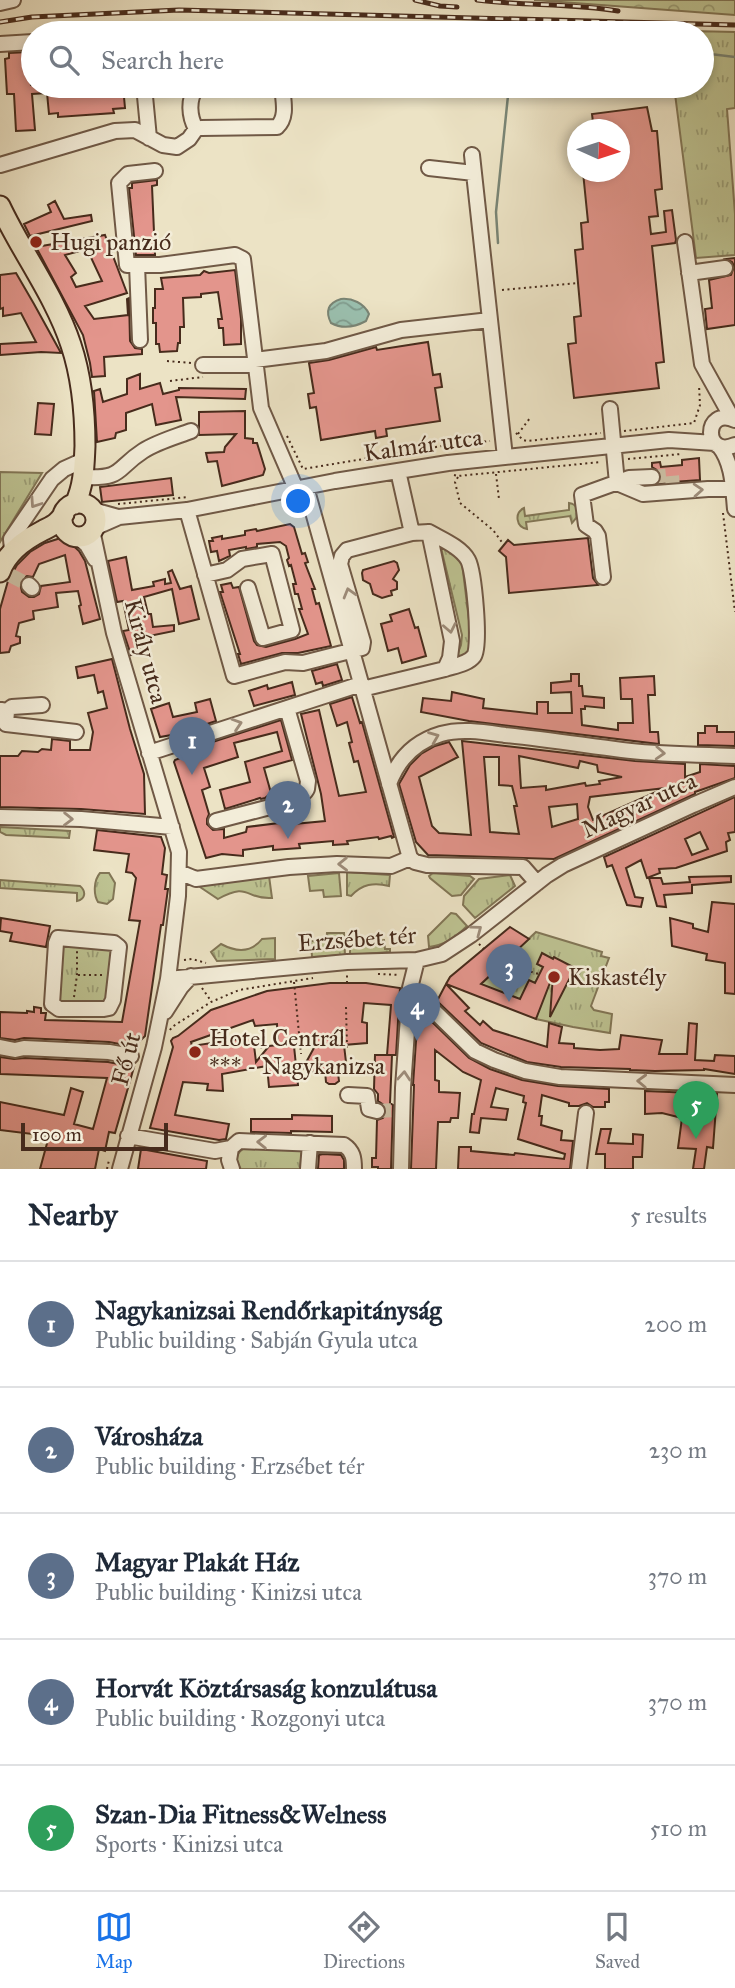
<!DOCTYPE html>
<meta charset="utf-8">
<style>
:root{--surface:#fff;--page:#f6f6f7;--text:#1f2937;--muted:#747a83;--line:#e0e1e3;--accent:#1a73e8}
body{margin:0;font-family:"IM FELL Great Primer",serif;background:var(--page);color:var(--text)}
.compass{position:absolute;left:567px;top:119px;width:63px;height:63px;border-radius:50%;background:var(--surface);box-shadow:0 4px 10px #0003;rotate:93deg}
.scale{position:absolute;left:21px;bottom:18px;width:147px;box-sizing:border-box;padding-left:7px;border:4px solid #472b1c;border-top:0;font-size:19px;line-height:24px;white-space:nowrap;color:#472b1c;-webkit-text-stroke:5px #f3edd9;paint-order:stroke}
.you{position:absolute;left:299px;top:502px;width:24px;height:24px;margin:-18px;border:5px solid #fff;border-radius:50%;background:#1a73e8;box-shadow:0 0 0 10px #1a73e833}
.badge{display:grid;place-items:center;width:46px;height:46px;border-radius:50%;background:var(--accent);color:#fff;font-size:23px;font-weight:700}
.pin{position:absolute;translate:-50% -58px;filter:drop-shadow(0 2px 4px #0008)}
.pin::after{content:'';position:absolute;top:37px;width:24px;height:21px;background:inherit;clip-path:polygon(0 0,100% 0,50% 100%)}
.list{margin:0;padding:0;list-style:none}
h2{display:flex;justify-content:space-between;align-items:center;height:91px;margin:0;padding:0 28px;font-size:30px}
h2 small{font-size:23px;font-weight:400;color:var(--muted)}
.list li{display:grid;grid-template-columns:46px 1fr auto;gap:21px;align-items:center;box-sizing:border-box;height:126px;padding:0 28px;border-top:2px solid var(--line)}
.list b{display:block;font-size:26px;white-space:nowrap}
.list p{margin:0;font-size:23px;white-space:nowrap;color:var(--muted)}
.list em{font-size:23px;font-style:normal;color:var(--muted)}
.icon{flex:none;width:38px;height:38px;fill:none;stroke:currentColor;stroke-width:2;stroke-linecap:round;stroke-linejoin:round}
.map{position:relative;flex:none;width:735px;height:1169px;overflow:hidden}
.search{position:absolute;background:var(--surface);box-shadow:0 4px 10px #0003;left:21px;right:21px;top:21px;height:77px;display:flex;align-items:center;gap:18px;box-sizing:border-box;padding:0 24px;border-radius:38px;color:var(--muted);font-size:26px}
.sheet{height:721px;background:var(--surface)}
nav{display:flex;justify-content:space-around;align-items:center;box-sizing:border-box;height:98px;border-top:2px solid var(--line);background:var(--surface);font-size:19px;color:var(--muted)}
nav a{display:grid;justify-items:center;gap:4px}
nav .on{color:var(--accent)}
.map>svg:first-child{display:block}
.grass{fill:url(#grass-tufts);stroke:#827656;stroke-width:2}
.forest{fill:url(#forest-crowns);stroke:#827656;stroke-width:2}
.water{fill:url(#water-waves);stroke:#798474;stroke-width:2}
.lines{fill:none;stroke-linecap:round;stroke-linejoin:round}
.stream{stroke:#798474;stroke-width:2.5}
.building{fill:#e3958c;stroke:#472b1c;stroke-width:2;fill-rule:evenodd}
.minor-tunnel{stroke:#cbbea3;stroke-width:14;stroke-dasharray:14 7;stroke-linecap:butt}
.minor-casing{stroke:#705946;stroke-width:18}
.major-casing{stroke:#472b1c;stroke-width:23}
.path{stroke:#472b1c;stroke-width:2;stroke-dasharray:2 3.5;stroke-linecap:butt}
.minor{stroke:#f3edd9;stroke-width:14}
.major{stroke:#ece3c5;stroke-width:19}
.rail-casing{stroke:#472b1c;stroke-width:5}
.rail{stroke:#f3edd9;stroke-width:2.5;stroke-dasharray:8;stroke-linecap:butt}
.oneway{stroke:#9d8c7a}
.poi-dot{fill:#8f2418;stroke:#f3edd9;stroke-width:2.5}
.labels{text-anchor:middle;dominant-baseline:central;stroke-width:5;stroke-linejoin:round;paint-order:stroke}
.poi-label{font-size:24px;fill:#472b1c;stroke:#f3edd9;text-anchor:start}
.street-label{font-size:24px;fill:#472b1c;stroke:#f3edd9}
</style>
<div class="map">
<svg width="735" height="1169" viewBox="0 0 735 1169">
<defs>
<pattern id="grass-tufts" width="24" height="20" patternUnits="userSpaceOnUse" patternTransform="scale(1.75)"><rect width="24" height="20" fill="#bdc291"/><path d="M3 7l-1-3M5 7V3M7 7l1-3M15 17l-1-3M17 17v-4M19 17l1-3" fill="none" stroke="#9b9e76"/></pattern>
<pattern id="forest-crowns" width="20" height="18" patternUnits="userSpaceOnUse" patternTransform="scale(1.75)"><rect width="20" height="18" fill="#bdc291"/><path d="M2 6a3 3 0 1 1 6 0M12 15a3 3 0 1 1 6 0" fill="none" stroke="#9b9e76"/></pattern>
<pattern id="water-waves" width="16" height="10" patternUnits="userSpaceOnUse" patternTransform="scale(1.75)"><rect width="16" height="10" fill="#9abfae"/><path d="M0 5q4-4 8 0t8 0" fill="none" stroke="#7f9b8d"/></pattern>
</defs>
<rect width="100%" height="100%" fill="#ece3c5"/>
<filter id="stains"><feTurbulence type="fractalNoise" baseFrequency=".00286" numOctaves="4"/><feColorMatrix values="0 0 0 0 .2 0 0 0 0 .09 0 0 0 0 .02 0 0 0 .5 -.17"/></filter>
<radialGradient id="worn" r=".72"><stop offset=".6" stop-color="#630" stop-opacity="0"/><stop offset="1" stop-color="#630" stop-opacity=".3"/></radialGradient>
<path class="grass" d="M347,23l388,9v76l-8,1 8,105v41l-39,3 -22,-172h28v-53h-355z
M0,472l42,1 -42,69z
M569,503c8,1 9,7 9,13l-6,7 -2,-7 -44,6 1,7c-11,-2 -13,-16 -3,-21l1,8 44,-6z
M441,548h6l15,15 9,74 -2,13 -11,11 -2,-3 5,-13 1,-10z
M0,827l70,4 -1,7 -63,-3 -6,-3z
M347,872l43,3 -1,11c-15,-4 -27,-2 -38,10l-4,-1z
M100,873h9l6,10 -2,16 -6,5 -9,-2c-5,-8 -4,-22 2,-29z
M339,873l2,23 -17,1 -1,-7 -13,1 -2,-15z
M433,873l37,3 4,3 -13,16 -9,1 -22,-18 -1,-2z
M510,875l5,11 -40,32 -12,-13 1,-9 15,-17z
M269,876l3,22c-27,2 -22,-17 -54,1l-18,-12v-4z
M0,880l80,6c6,5 6,13 -3,15v-8l-77,-5z
M451,913l5,1 11,12c-11,11 -22,19 -38,21l-1,-11z
M536,932l66,20 -1,4 8,2 -18,48 3,4 18,4 -2,19 -37,-6 -37,-8 -55,-35z
M327,933h17l1,22 -33,2 -1,-16h15z
M350,933h4l13,9 17,-2 1,9h5v3l-40,3z
M275,938v21l-58,2 -6,-9 10,-8c15,8 30,9 41,-5z
M61,945l51,2 -6,56 -47,1z
M246,1147l56,1 -2,21h-59c-7,-9 -5,-17 5,-22z"/>
<path class="forest" d="M534,0h201v15z"/>
<path class="water" d="M341,299c11,-1 23,4 28,15l-3,7c-11,6 -24,8 -35,2 -6,-12 -3,-20 10,-24z"/>
<g class="lines">
<path class="stream" d="M702,53l33,4
M498,243l-2,-31 13,-126"/>
</g>
<path class="building" d="M28,52l3,33 32,1v2l60,-2 2,22 -12,1 1,4 -56,4v-4l-9,1 -2,-21 -15,1 3,36 -19,1 -2,-37h-7l-2,-35 4,-1v-5z
M647,107l5,24h5l5,58 -7,1 3,26 -9,1 2,17 15,-2 -2,-21 8,-1 4,30 -1,3 -23,3 12,116 -8,1 3,25 -85,10 -6,-54 8,-1 -2,-26 7,-1 -6,-66 8,-1 -2,-26 7,-1 -5,-50h37v-42h-26l-2,-16z
M157,180v5l-5,1 3,69h-19l-7,-67h3v-5z
M55,201l9,18 27,-4 1,6 -62,15 -6,-12 27,-12 -3,-7z
M105,235l22,58 -42,13 9,13 34,-4 -1,-16 2,-1 1,43 5,7 7,1v5l-38,3 1,19 -13,1 -2,-14 -7,-28 -47,-88zM87,249l15,32 -26,6 -5,-10 5,-4 -11,-18z
M735,258v67l-28,4 -2,-20 7,-1 -3,-28 22,-5 3,-9 -2,-4 -6,-3z
M235,270l6,49v25l-17,1 -1,-17h-4l-1,-9h4l-4,-27 -17,2v3l-18,1 1,29h-4v16h-2l-1,8 -17,1 -1,-8h-3v-21h-3v-15h2v-19h8l-2,-11 39,-3 4,-4 5,2z
M16,273l18,31 27,49 -20,-1 -41,3v-11l36,-2 -15,-29 -18,3v-8l-3,1v-34z
M428,342l5,33 7,-1 2,13 -7,1 5,33 -54,8 1,7 -11,2 -1,-7 -54,9 -5,-33 -6,1 -2,-14 6,-1 -5,-30 20,-3 47,-13 1,3z
M140,374v15l20,-6 3,11 16,-4v-2l67,1 -1,10 -69,-2 5,23 -25,5 -4,-21 -26,9v17l-10,3 -1,5 -18,4 -3,-51 6,-2 3,13 24,-8v-15z
M38,403l16,1 -3,31 -16,-1z
M245,411v27l8,1v4h4l8,26 -2,6 -41,11 -5,-25 -9,1 -2,-9 18,-1 1,-5 11,-13 -37,1v-23z
M699,458l1,22 -41,3 3,-6 -2,-5 -8,-5v-4l8,-1 1,5 21,-2v-5z
M171,478l2,17 -71,7 -2,-15z
M290,524l4,3 8,27 3,-1 3,9 -3,1 10,26h-3l4,15 3,-1 12,43 -33,7h-16l-41,11 -3,-10h2l-20,-62h3l-2,-7 10,-2 2,5 6,-1 15,54 3,4 9,2 29,-8 13,-5 -9,-25h3l-4,-15h-3l-2,-10h3l-5,-19 -2,1 -2,-6 2,-2 -3,-12 -6,-4 -23,2v3l-11,2v-2l-17,3 1,6 -11,5 -2,-10 -6,1 -2,-11h4l-1,-3 10,-2v3l23,-4v-4l11,-2 1,2z
M64,537l15,14 6,10 15,58 -17,5 -4,-18 2,-1 -3,-14 -22,2 2,14 -25,4 1,8 -15,4 -3,13 4,1v6l-9,3 -2,6 -9,1v-44l8,-28 9,-16 13,-13 15,-9zM65,555l5,27 -29,4 -2,8 -5,3h-5l-7,-5 -2,-9 3,-5 4,-2 6,1 6,-13z
M588,538l5,40 5,7 -89,8 -3,-36 -7,-6 9,-11 6,5z
M126,557l6,33 22,-4 -1,-4 12,-3v5l6,-1 -3,-11 4,-2 8,19 11,-3 8,33 -20,5 -7,-35 -28,8 4,17h3l2,13 21,-2v6l-30,6 1,9 -10,3 1,5 -5,1 -8,-24 6,-1 -6,-29 -6,1 -9,-41z
M394,561l3,2 2,7 -6,9 4,3v7l-6,2 1,4 -10,3 -9,-4 -3,-10 -7,-4 -1,-7 1,-3z
M409,609l6,19 3,-1 8,29 -24,7 -4,-15 -10,3 -7,-27 11,-3 -2,-6z
M112,659l18,70 14,45 1,40 -64,-5 -81,-2v-51h18l4,-5 16,1 4,-3 9,1 1,-11 18,2v9h20l3,-18 -5,-19 19,-5 -4,-17 -5,2 -4,-18 -16,3 -2,-11z
M337,664l5,16 -19,6 -1,-4 -6,2 -4,-13z
M571,674h8v12h3l1,10 21,2v10l-19,-2v3h-4l1,16 36,5v-7h15l-1,-24h-11l-1,-21 34,-2 1,19h-7l2,37h8l1,12 -190,-23 -48,-9 2,-14 28,3 1,-9 32,7 -1,9 54,6v-12h11v11h24l-1,-21 -20,1v-10l20,-2z
M292,682l3,13 -41,11 -5,-15 18,-6 1,4z
M352,697l8,26 2,-1 32,115 -2,1 -1,-2 -12,3 -1,-2 -31,4 1,3 -15,1v-4l-34,3 1,4 -27,2v-4l-30,4v6l-21,-2 -16,4 -32,-96 1,-2 8,-3 -1,-3 16,-5 -1,-2 84,-27 11,40 -28,8 7,25 -6,5 -4,1 -1,-1 -35,11 -5,-19 30,-8 -5,-20 37,-11 -5,-19 -43,11 4,14 -34,11 6,19 -8,3 7,24 -2,5v5l6,6 11,-1v9l22,-6 1,-5 32,-4 5,-3 10,4 31,-3 -4,-27 -20,-80 18,-4 20,86 27,-4 -8,-31 -4,1 -5,-19 3,-1 -5,-20 -10,4 -7,-22z
M210,699l6,22 -39,13 -17,3 -9,-28 18,-6 4,14 24,-5 -2,-9z
M705,726h12v6h18v14l-37,-1v-12h7z
M462,741l173,20 50,3v13l15,-5v-8l35,2v12l-40,14v2l-141,65 -126,-4 -12,-13 -17,-58 11,-19 11,-11 14,-8 14,-4 9,15 -39,20 13,49 7,7 32,2zM519,756l59,12 2,-7 17,4 1,7 24,5 -23,4 1,3 -14,2 -1,-3 -39,7v-4l-25,2zM484,757h15v28l13,1 5,20h-3l5,28 -29,-2zM665,788l-72,32 -5,-13 2,-10zM577,804l1,15 -26,8 -3,-20z
M735,797v35l-7,1 2,7 -4,2 1,9 -51,17 -17,1 1,4 -13,5 -6,-18 -15,8 9,29 8,1 -2,9 -14,-2 -15,-40 -5,2 -3,-10zM700,832l8,17 -16,6 -7,-16z
M97,830l64,7 4,11 -3,26 5,1 -2,14h3l-5,36h-2l-16,111 -6,6 -9,4 -21,-4 -85,-4 -9,2 -15,-2v-26l27,1v-2l7,1v-5l7,1v5h5l-1,7 77,2 18,-101 -11,-1 7,-42 -4,-5 -6,-1 3,-18 -35,-4z
M731,876v6l-39,3v8l-28,2 2,12 -9,-1 -8,-28h12l2,6 27,-2 -1,-5z
M712,902l23,2v90l-10,-1v-30l-19,-3 1,-6 -35,-8 -2,-28 23,6v4l15,4z
M1,918l49,8 -4,21 -36,-6 2,-8 -12,-2z
M510,927l19,12 -48,45 39,15 9,-19 6,3 8,-16 -6,-3 5,-11 11,6 1,-2 21,11 -25,49 3,-42 -17,44 -90,-35 4,-7z
M330,983h36l34,5 -4,67h-4l-2,48 3,2 -2,64h-13v-2h-6v-9h4l1,-38 6,-2 3,-5 -2,-8 -6,-4v-7l-4,-5 1,-34h16h-4l4,-50 -27,-2 -2,19 5,1v20l-23,2 3,26 -9,2 1,8 -4,3h-6l-3,-2 -1,-11 -16,1 -6,-4 12,-22h-21l4,39 -29,2 -2,-21 -45,8 1,17 -16,-1 1,-6 -25,-2 -8,33 54,9 -3,15 -7,1 -69,-12 23,-81 -2,-6 2,-3 5,-2 33,-26 56,-19zM253,1020l2,6 22,-2 1,21 -9,1 -13,16 -3,-25 -61,9 -1,-4z
M446,984l23,24 -4,3 15,14 3,-4 10,9 54,17 2,-24 13,4 -3,16 15,1v4l26,2 19,-1 2,-14 41,5 -3,14h28l2,-31 8,1 -2,36 19,1 1,-6 20,1v18l-31,-5v1l-49,1 -25,-1v-1l-69,-2 -34,-5 -46,-19 -44,-42z
M418,1012l9,5 42,41 21,11 32,11 36,6 51,3v13h-4v5h-12l-6,-4 -8,3h-10v-3l-27,-8 -3,21h3l-1,9 21,6 -1,9 12,1 -3,28h-112l1,-22h12v4l43,4 1,-2 49,6 1,-5 -47,-15 8,-36 -3,-1 1,-6 -28,-8 -5,19 17,2 -2,11 -25,-2 -2,15 -9,-1 2,-18h2l7,-34 -18,-8 -28,-22v30l4,1v11l21,1 -2,25h-7l-1,4h-12l-2,47h-25l3,-84h-1z
M0,1057l14,2 11,-1 83,4 26,5 -19,66 -6,-1 -4,19 -6,-2 -4,20h-55l9,-33 -49,-6v-28l64,13 7,-27 12,4 -9,32 19,5 14,-51 -107,-4z
M645,1091l72,3 -4,54 -6,-1 -3,22h-11l3,-20 -18,-1 4,-30 -20,-5 -17,1z
M292,1115l40,1v16l-41,-1v2l-40,-1v-13h41z
M601,1129h10l-3,14 25,1v-10l10,1 -1,22h-9v12h-28v-15h-9z
M141,1149l66,12 -1,8h-68z
M323,1154l18,1 3,5v9h-26l1,-14z"/>
<g class="lines">
<path class="minor-tunnel" d="M652,477l20,-2 1,13
M10,575l19,10
M377,1111l21,-1"/>
<g class="minor-casing">
<path id="minor" d="M0,3l13,-3
M138,33l23,-2 13,2
M0,44l33,-2
M144,86l5,52
M191,86l5,2 57,-2
M310,87l58,1
M196,88c-8,12 -7,28 0,41
M472,155l33,302
M0,165l115,-34 20,-1 28,15 14,2 12,-8 7,-10 5,-1 76,-1c11,-10 6,-27 5,-41
M429,168l45,5
M155,171l-27,3 -9,9 8,82h33l75,-10 8,4 18,149 35,81
M685,242l17,122 30,54
M137,265l3,75
M689,273l36,-5
M255,360l71,-9 75,-21 89,-10
M203,365h52
M610,409l7,74
M735,420c-32,-14 -32,39 0,25
M719,446c14,17 14,43 16,63
M398,471l14,62
M84,477c40,2 31,-8 59,-26 14,-9 32,-14 48,-20
M617,483l26,11 65,-5h25
M306,487l104,371
M93,510l25,7
M187,510l47,166 51,-14 18,1 59,-15 1,-6 -23,-78 2,-8 5,-6 65,-17 17,-1 23,109 -2,17 -5,11 -83,20
M94,528l25,-11 68,-7 148,-29 113,-18 221,-23 46,3
M92,530l22,103 65,219 -1,44 -10,83 -14,68 -34,122
M429,532c12,7 32,15 39,28 6,11 13,85 6,96 -6,8 -20,10 -29,13
M77,536l10,9 8,14
M12,550l-1,-11 41,-60 12,-10 20,-9
M205,575l22,-5 15,-11 30,-5 20,76 -29,8 -15,-50
M603,577l-5,-41 -3,-5 -9,-6 -4,-30 47,-17 23,-1
M29,585l3,3
M1,710l6,1 5,-4 30,-2
M7,711l-1,13 70,8
M149,753l212,-69
M389,784c9,-25 25,-42 52,-50 20,-6 43,-2 64,1 39,4 78,10 117,15 37,5 76,4 113,6
M0,817l81,2 91,8
M216,821l54,-14 7,-7 28,-8 2,-3 1,-8 -21,-73
M179,872l17,7 93,-12 48,-3 54,2 19,-8 5,4 12,3 96,2 14,16
M58,938l56,5 5,4 -6,53 -4,8 -5,1h-45l-7,-5 4,-61z
M168,979l179,-17 70,-2 25,-6 29,-19 76,-60 16,-10 130,-60 42,-18
M410,988l6,10 17,12 42,41 19,9 31,11 35,6 175,8
M165,1012l16,-25 10,-11
M0,1047l15,3 9,-2 85,4 22,4
M348,1095l19,1 2,13 8,2
M128,1136l87,15 16,-3 8,-7 105,4c9,6 10,13 10,24
M231,1148l-2,12 3,9
M308,1169l2,-26
M401,1169l2,-81 7,-100 7,-28
M579,1169l7,-56"/>
</g>
<g class="major-casing">
<path id="major" d="M0,206c22,47 55,90 71,139 11,33 14,67 14,101 -1,21 -1,39 -10,58
M62 520a17 17 0 1 1 34 0a17 17 0 1 1-34 0Z
M0,572c7,-20 24,-32 42,-41 11,-6 14,-6 22,-17"/>
</g>
<path class="path" d="M502,290l76,-7
M167,361l24,2
M170,381l33,-4
M624,431l70,-8 6,-18 -1,-20
M516,433l7,7 4,1 74,-8
M518,434l12,-16
M287,436l16,33 139,-23 48,-5
M628,459l53,-5
M496,474l3,25
M454,475l4,1 143,-14
M458,477l-3,5 5,21 33,27 11,15
M118,504l71,-7
M723,513l12,99
M479,944l5,5
M184,960l8,-1 14,4
M498,969l26,1 15,4
M378,974l22,1
M78,975h26
M294,982l7,72
M347,983v-10
M202,988l9,13
M74,997l3,-22v-24
M346,1007l1,41
M170,1030l2,-3 39,-25 28,-12 74,-12
M255,1046l12,3
M107,1169l2,-9"/>
<use href="#minor" class="minor"/>
<use href="#major" class="major"/>
<g class="rail-casing">
<path id="rail" d="M415,0l25,6 17,1
M477,0c47,6 94,3 141,11
M0,22l32,-5 147,-7 556,15"/>
</g>
<use href="#rail" class="rail"/>
</g>
<defs><path id="oneway-chevron" d="M-2-3.5L2.5 0L-2 3.5" fill="none" stroke-width="1.6" stroke-linecap="round" stroke-linejoin="round" transform="scale(1.75)"/></defs>
<g class="oneway">
<use href="#oneway-chevron" transform="translate(698 490) rotate(-4)"/>
<use href="#oneway-chevron" transform="translate(35 503) rotate(124)"/>
<use href="#oneway-chevron" transform="translate(349 593) rotate(-106)"/>
<use href="#oneway-chevron" transform="translate(450 628) rotate(79)"/>
<use href="#oneway-chevron" transform="translate(237 724) rotate(-18)"/>
<use href="#oneway-chevron" transform="translate(434 737) rotate(-22)"/>
<use href="#oneway-chevron" transform="translate(660 753) rotate(3)"/>
<use href="#oneway-chevron" transform="translate(68 819) rotate(1)"/>
<use href="#oneway-chevron" transform="translate(343 864) rotate(179)"/>
<use href="#oneway-chevron" transform="translate(477 930) rotate(-37)"/>
<use href="#oneway-chevron" transform="translate(404 1076) rotate(-86)"/>
<use href="#oneway-chevron" transform="translate(642 1081) rotate(-178)"/>
<use href="#oneway-chevron" transform="translate(262 1142) rotate(-179)"/>
</g>
<g class="poi-dot">
<circle cx="36" cy="242" r="7"/>
<circle cx="554" cy="977" r="7"/>
<circle cx="195" cy="1052" r="7"/>
</g>
<g class="labels">
<g class="poi-label">
<text x="50" y="242">Hugi panzió</text>
<text x="568" y="977">Kiskastély</text>
<text x="209" y="1038">Hotel Centrál<tspan x="209" dy="28">*** - Nagykanizsa</tspan></text>
</g>
<g class="street-label">
<text transform="translate(423 445) rotate(-8)">Kalmár utca</text>
<text transform="translate(146 651) rotate(75)">Király utca</text>
<text transform="translate(639 805) rotate(-25)">Magyar utca</text>
<text transform="translate(357 939) rotate(-4)">Erzsébet tér</text>
<text transform="translate(126 1059) rotate(-75)">Fő út</text>
</g>
</g>
<rect width="100%" height="100%" filter="url(#stains)"/>
<rect width="100%" height="100%" fill="url(#worn)"/>
</svg>
<svg class="compass" viewBox="-18 -18 36 36"><path d="M0-13l5 13h-10z" fill="#e53935"/><path d="M0 13l5-13h-10z" fill="#747a83"/></svg>
<div class="scale">100 m</div>
<div class="you"></div>
<div class="pin badge" style="left:192px;top:775px;background:#5c6f8a">1</div>
<div class="pin badge" style="left:288px;top:839px;background:#5c6f8a">2</div>
<div class="pin badge" style="left:509px;top:1002px;background:#5c6f8a">3</div>
<div class="pin badge" style="left:417px;top:1041px;background:#5c6f8a">4</div>
<div class="pin badge" style="left:696px;top:1139px;background:#2e9e5b">5</div>
<div class="search"><svg class="icon" aria-label="search" viewBox="0 0 24 24"><circle cx="10" cy="10" r="6"/><path d="M15 15l6 6"/></svg>Search here</div>
</div>
<section class="sheet">
<h2>Nearby<small>5 results</small></h2>
<ul class="list">
<li><span class="badge" style="background:#5c6f8a">1</span><div><b>Nagykanizsai Rendőrkapitányság</b><p>Public building · Sabján Gyula utca</p></div><em>200 m</em></li>
<li><span class="badge" style="background:#5c6f8a">2</span><div><b>Városháza</b><p>Public building · Erzsébet tér</p></div><em>230 m</em></li>
<li><span class="badge" style="background:#5c6f8a">3</span><div><b>Magyar Plakát Ház</b><p>Public building · Kinizsi utca</p></div><em>370 m</em></li>
<li><span class="badge" style="background:#5c6f8a">4</span><div><b>Horvát Köztársaság konzulátusa</b><p>Public building · Rozgonyi utca</p></div><em>370 m</em></li>
<li><span class="badge" style="background:#2e9e5b">5</span><div><b>Szan-Dia Fitness&amp;Welness</b><p>Sports · Kinizsi utca</p></div><em>510 m</em></li>
</ul>
</section>
<nav>
<a class="on"><svg class="icon" aria-label="map" viewBox="0 0 24 24"><path d="M3 6l6-2 6 2 6-2v14l-6 2-6-2-6 2zM9 4v14M15 6v14"/></svg>Map</a>
<a><svg class="icon" aria-label="directions" viewBox="0 0 24 24"><path d="M12 3l9 9-9 9-9-9zM9 14v-3h6M13 9l2 2-2 2"/></svg>Directions</a>
<a><svg class="icon" aria-label="saved" viewBox="0 0 24 24"><path d="M7 4h10v16l-5-4-5 4z"/></svg>Saved</a>
</nav>
